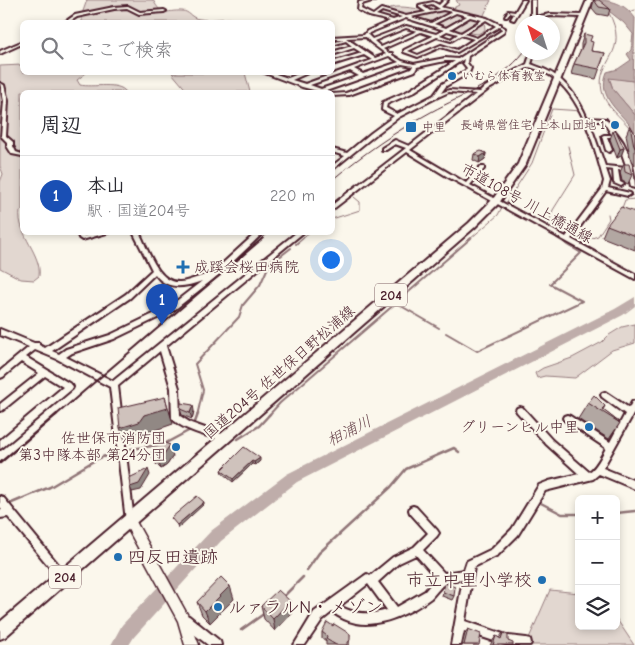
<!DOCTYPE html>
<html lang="ja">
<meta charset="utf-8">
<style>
:root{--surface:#fff;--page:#f2f2f3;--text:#2b2b33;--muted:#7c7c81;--line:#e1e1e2;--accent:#1f6fb2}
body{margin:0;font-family:"Comic Neue","Klee One",sans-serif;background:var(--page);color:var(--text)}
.controls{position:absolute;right:15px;bottom:15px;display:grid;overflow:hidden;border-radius:8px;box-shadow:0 2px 8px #0003}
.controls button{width:45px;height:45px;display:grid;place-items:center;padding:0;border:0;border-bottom:1px solid var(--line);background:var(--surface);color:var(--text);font:25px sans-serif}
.compass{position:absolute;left:515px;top:15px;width:45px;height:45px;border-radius:50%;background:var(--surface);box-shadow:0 2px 8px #0003;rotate:321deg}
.you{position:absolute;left:330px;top:259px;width:18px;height:18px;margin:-12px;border:4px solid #fff;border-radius:50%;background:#1a73e8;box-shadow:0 0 0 8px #1a73e833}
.badge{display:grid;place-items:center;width:32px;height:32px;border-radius:50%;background:var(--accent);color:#fff;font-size:16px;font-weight:700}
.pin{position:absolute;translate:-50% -41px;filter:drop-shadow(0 1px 2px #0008)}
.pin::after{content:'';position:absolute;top:26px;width:18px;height:15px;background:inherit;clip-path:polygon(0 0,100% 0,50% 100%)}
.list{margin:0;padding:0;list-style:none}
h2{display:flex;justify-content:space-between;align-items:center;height:65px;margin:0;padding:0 20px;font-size:21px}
h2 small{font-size:16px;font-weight:400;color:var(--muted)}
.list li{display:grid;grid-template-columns:32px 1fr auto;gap:15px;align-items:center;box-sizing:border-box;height:80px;padding:0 20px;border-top:1px solid var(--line)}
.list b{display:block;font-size:19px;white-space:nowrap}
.list p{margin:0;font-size:16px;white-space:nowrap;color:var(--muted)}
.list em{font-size:16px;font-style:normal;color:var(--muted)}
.icon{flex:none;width:28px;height:28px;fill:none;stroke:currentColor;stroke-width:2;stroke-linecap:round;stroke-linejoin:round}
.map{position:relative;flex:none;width:635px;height:645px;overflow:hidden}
.search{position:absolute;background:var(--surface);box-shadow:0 2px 8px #0003;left:20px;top:20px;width:315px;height:55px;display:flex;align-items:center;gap:12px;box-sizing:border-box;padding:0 18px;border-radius:8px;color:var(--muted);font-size:19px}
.panel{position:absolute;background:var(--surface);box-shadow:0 2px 8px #0003;left:20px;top:90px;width:315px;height:145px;border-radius:8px}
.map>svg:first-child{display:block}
.green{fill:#e2d7d0;stroke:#967b7e}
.water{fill:#bfadaa;stroke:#907477}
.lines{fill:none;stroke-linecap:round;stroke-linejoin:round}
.stream-far2{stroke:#907477;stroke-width:1}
.stream-far1{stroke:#907477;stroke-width:2}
.stream{stroke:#907477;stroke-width:2.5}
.river{fill:#bfadaa;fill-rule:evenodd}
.minor-casing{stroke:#4a1f2b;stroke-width:4}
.major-casing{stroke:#4a1f2b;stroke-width:3}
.highway-casing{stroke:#4a1f2b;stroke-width:4}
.minor{fill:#fbf7ec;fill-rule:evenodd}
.major{fill:#fbf7ec;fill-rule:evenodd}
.highway{fill:#fbf7ec;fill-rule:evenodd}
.rail-far2{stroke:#4a1f2b;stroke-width:1}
.rail-far1{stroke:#4a1f2b;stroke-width:2}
.rail{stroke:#4a1f2b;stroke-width:2.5}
.wall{fill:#b2a7a2;stroke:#4a1f2b}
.shaded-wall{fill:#918884;stroke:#4a1f2b}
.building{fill:#cfc2bc;stroke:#4a1f2b}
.poi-dot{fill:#1f6fb2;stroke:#fbf7ec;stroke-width:2}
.labels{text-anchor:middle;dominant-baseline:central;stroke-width:4;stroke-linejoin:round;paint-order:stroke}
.far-poi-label{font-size:12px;fill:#4a1f2b;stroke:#fbf7ec;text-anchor:start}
.shield{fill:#fbf7ec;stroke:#7f6065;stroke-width:1}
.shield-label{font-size:14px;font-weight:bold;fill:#4a1f2b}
.street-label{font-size:15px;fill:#4a1f2b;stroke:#fbf7ec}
.poi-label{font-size:15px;fill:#4a1f2b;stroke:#fbf7ec;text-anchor:end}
.water-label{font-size:16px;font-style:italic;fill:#6d4a51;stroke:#fbf7ec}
.near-poi-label{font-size:18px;fill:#4a1f2b;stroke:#fbf7ec;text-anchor:start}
</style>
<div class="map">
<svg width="635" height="645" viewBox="0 0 635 645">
<rect width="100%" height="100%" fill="#fbf7ec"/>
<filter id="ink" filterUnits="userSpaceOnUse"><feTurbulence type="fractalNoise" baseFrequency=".02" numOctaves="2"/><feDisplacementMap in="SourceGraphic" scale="10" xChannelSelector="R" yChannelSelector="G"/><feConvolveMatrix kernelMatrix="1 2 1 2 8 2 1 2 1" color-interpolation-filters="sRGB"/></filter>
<g filter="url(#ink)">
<path class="green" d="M87,0h66c10,18 12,10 29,11 7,0 9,7 17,8 16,3 30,-5 46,3h-163v-8z
M456,0h35l-7,15 1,15 -7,4 -15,-2 -77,-22c15,-10 50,9 73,-5z
M22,65v7l64,1 -9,7 3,5c13,3 38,-4 46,7h-104v118l-2,1c-3,24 22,43 19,65l-5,4 -13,-1 -21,-11v-86l3,-8 -3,-8v-100z
M172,73h73l5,19h-62z
M609,77l24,4 2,34 -22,-26z
M635,324v19l-23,7 -37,28 -30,-2 -8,2 -2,-5 8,-5 29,-10 30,-16 7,-7 13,-8z
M550,590l29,3v33h37v-8l18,27h-108z"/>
<path class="water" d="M595,0c17,0 29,3 40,18l-2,63 -24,-3 4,11 22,26v17c-13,-20 -39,-33 -28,-60l11,-3 13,-9 -4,-6 4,-4 2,-16 -9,-11z"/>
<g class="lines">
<path class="stream-far2" d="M608,11c24,44 -13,48 -6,80 3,15 19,26 28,37
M630,12l5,-2
M506,203l26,-40 20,-54 30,2
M622,208l3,-8 10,-1
M332,219l28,-9v-8l-6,-5
M548,226l5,-16 22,-35 -7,-29
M547,232l12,7
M301,239l9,-7
M470,239l28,-24 4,-8
M589,239l9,-3 11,-17 -1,-5"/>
<path class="stream-far1" d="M296,244l7,-6
M583,244l7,-6
M439,328l-43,-25 75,-65
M446,333l31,18 105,-50 -32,-17 31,-31 -24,-15
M197,416l6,-26 -8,-26 44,-47 4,-12 17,-20 9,-20 22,-17
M268,416l12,-13 116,-100"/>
<path class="stream" d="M194,425l4,-11
M238,439l21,-13 11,-12
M166,443l26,-14
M124,450l35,-5
M537,501l25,13h17
M7,505l43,-18 47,-28 22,-8
M616,513l19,-2
M307,570l12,-17 72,-66 15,-18 48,-21 5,4
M283,597l20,-20
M241,630l24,-17"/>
<path class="river" d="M635,297v9l-12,9 -326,167 -76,59 -87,96 -5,8h-18l11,-20 89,-94 76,-57 328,-165z"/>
<g class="minor-casing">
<path id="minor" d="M368,0h7l-13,4 -1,5 12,6 8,-6 25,7 20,-4 -7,-5v-2l14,-3 6,3 5,-5h4l-7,7 3,1 43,10 12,6h2v2l4,2 -2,5 -35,23 -1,7 4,5 -2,5 -23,13 -5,7 8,-3 31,2 5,-5 42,-23 4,-12h4l-4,12c5,2 11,4 15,6 19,9 33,29 41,48l19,1c5,8 12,15 17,23 7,13 12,31 12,46l-4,-1 -3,-16 -10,-1 2,12 4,2 -3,2 -7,-3 -1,-13 -7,-1 4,12 -2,7 22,5 1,1 -3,2 -22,-5 -35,48 64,35v5l-187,-102 -41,-25 -75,58v-5l74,-57 -11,-4 -9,6h-4v-2l13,-8 14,6 67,-52 -27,-2 -11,5 -39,20 -24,18 -43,35v-4l13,-10 -13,-4v-3l15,4 24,-20 23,-17 -12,-6 1,-8 25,-11 47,-30h-10l-28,6 -2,4 -66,24 -17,1v-2l14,-1 65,-24 2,-3 -11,-2 -76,27 1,1h-6l-19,-5 -40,-15h8l18,6 15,-6h7l-18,8 13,4 67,-24 -8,-5 -32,10v-3l30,-9 -8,-5 -22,7v-3l20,-6 -6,-5 -14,4v-2l11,-3 -1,-1h-10v-2l32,-2 3,-4 23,-10 -21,-5 -11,-6 1,-8zM432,4l8,5 -10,2 -7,-5zM443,10l9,2 -21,11 -20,-6zM382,11l20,6 -9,3 -17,-5zM456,13l11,3 -21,12 -12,-4zM470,17l12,3 -21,13 -11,-4zM406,18l38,12 -8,4 -30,-8 -34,13 -4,-4 1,-2zM486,20l10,6 -19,12 -13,-4zM499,27l3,2 -1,2 -43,28 -13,-1 -31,6 -12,-3 -10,-6v-2h-3l-6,-4 38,-17 12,4 -29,14v2l14,5 23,-10 16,5zM406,28l11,3 -36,16 -7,-6zM447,31l11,3 -7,5 -11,-4zM461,35l13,4 -17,11 -16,-5 -23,10 -10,-4 29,-14 14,4zM366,37l4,5 16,12 -11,4 -29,-20zM389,56l10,6 -36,12 -9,-5zM464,59l-1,4 4,5 -2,3 -23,13 -8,11 -37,19 -11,-6 1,-4 25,-11zM529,67c5,1 10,3 15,5 37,18 50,73 60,109l-2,8 -36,48 -96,-52 14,-16v-2h-4l-14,16 -56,-33 79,-61zM350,71l9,5 -38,13 -11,-4zM589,121h14l9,14h-8l-2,1 4,14 3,2 3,-2 -5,-13h8l5,11 7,20 -22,-2z
M522,0h4l-12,20 -3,-1 3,-5 -4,-1 -3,4h-2l3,-6 7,1z
M531,0h4v17l15,-3 32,1 2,1 -2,1 -32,-1 -15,3v3h-4z
M128,6l12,6 24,-2 2,1 -2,1 -25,2 -12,-6 -13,1 -37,8 -8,5h-4l10,-7 39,-8z
M21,42h1v2l-22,10v-3z
M0,83l4,2 4,16 -2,35 7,6v4l3,6 6,2v2l-10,-2 -5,-8v-4l-6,-6 3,-35z
M77,232h6l1,4 13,-4h13l-28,8 -3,-2z
M133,232h6c9,17 19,52 41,50 11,-1 21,-7 31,-8l46,-42h7l-44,42 -46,36 -60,29 -42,14 -6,4 47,24 184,-149h7l-138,114 13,42 1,28 11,7 36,13 1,2 -1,2 -3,1c-15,-5 -43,-11 -52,-23l-1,-30 -11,-37 -42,35 16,135 -1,3 -3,1 -3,-1 -1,-3 -16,-134 -53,-28 -22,-9 -9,7 46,28 1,2 -1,2 -69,58 -3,2v-9l63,-53 -18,-11 -42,34 -3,1v-7l39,-31 -18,-11 -18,15 -3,1v-7l29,-24 -29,-12v-6l34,14h5v2l6,3 81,-54 26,-24zM155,274c12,17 30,13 47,7l-32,25 -60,29 -44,14 -7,5 -7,-3 78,-53z
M605,392l24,16 3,-6 3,-1v10l-32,57 32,13v8l-36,-15 -6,5 -48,12 -27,44 -20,20 -24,12 -9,54 44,15 17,2 4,1 1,4 -1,2h-24l-42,-14 -3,14h-10l12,-66c-10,1 -18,2 -24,10 -3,3 -5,6 -8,9 -18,14 -51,30 -75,25 -9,-2 -17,-6 -24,-11l-10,8 -17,25h-11l20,-33 50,-36 3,-2 3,2 23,-19 21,-10 14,-14 -18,-20 -1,-3 1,-3 3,-1 3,1 21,23 2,3 -2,3 -14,14 21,23 20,-3 3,-9 25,-12 20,-20 27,-44 10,-4 30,-7 -33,-30 -29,-32 -1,-2 1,-2 3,-1 3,1 29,32 37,32c8,-5 12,-15 17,-24l-42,-28 -1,-2 1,-2 3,-1 3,1 40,26 15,-28 -23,-17 -1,-2 1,-2zM416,555l20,23 -11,13 -28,16 -19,-25 21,-19zM368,584l19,26c-16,5 -32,5 -47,-4z
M0,496l3,1 64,78 2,3 -2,3 -3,2 -3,-2 -53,-64 -8,1v-8l2,-1 -2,-2z
M185,615l4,1 31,25 1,4h-13l-27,-21 -1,-4 1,-4z"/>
</g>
<g class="major-casing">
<path id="major" d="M130,517l4,1 53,96 12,31h-14l-7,-24 -54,-99 2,-4z"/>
</g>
<g class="highway-casing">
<path id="highway" d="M587,0h6l-67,164 -27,39 -24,24 -470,410 -5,2v-17l469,-399 24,-24 25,-35z"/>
</g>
<use href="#minor" class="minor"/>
<use href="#major" class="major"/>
<use href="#highway" class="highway"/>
<path class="rail-far2" d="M529,22l1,-22
M332,180c31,-26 64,-49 99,-68 33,-18 69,-29 93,-60
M261,239l9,-7"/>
<path class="rail-far1" d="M55,416l208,-178"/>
<path class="rail" d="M0,463l57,-49"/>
</g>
<path class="wall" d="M594,0l16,9 -2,7 -11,-2 -5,-6z
M584,34l6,7 1,10 14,2 -9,26 -25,-5 3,-10 7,-15v-5z
M630,125l5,9v32l-5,-10 -4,-21z
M613,131l11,17 -3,8 -4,2 -7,-19z
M486,153l-1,6 -6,4 -6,-3 1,-6z
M624,164l8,11 -4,9 -6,-3 -2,-9z
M635,212v38l-33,-13 5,-12z
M588,403l17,3 -2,4 17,13 -11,16 -31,-20z
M180,409l14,2 -2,8 -10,-4z
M244,447l16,14 -5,4 -3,-1 -19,18 -11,-9 -1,-3z
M151,453l22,3 -6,9 -6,4 -6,-6z
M445,583l9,13 -2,4 -10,-4z
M234,599l-24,24 -8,-8 -5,-13z
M290,601l1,13 -16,17 -11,-12 -3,-13z
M468,629l11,16h-17l3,-12z
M322,632l28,2 -1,11h-23v-4l-4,-3z
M503,633l5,8 5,4h-23l6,-9 3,2z"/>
<path class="shaded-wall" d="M624,148l-3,8 -4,2 3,-9z
M486,153l-1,6 -6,4 1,-6z
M165,397l8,27 -23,8 -4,7 -19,5 -7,-16 24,-13z
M193,405l1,6 -2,8 -2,-6z
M170,445l3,11 -6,9 -6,4 -4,-11z
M260,458v3l-5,4 -1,-3z
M252,461v3l-19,18v-3z
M148,469l2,6 -9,15 -9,2 -2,-5z
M204,502v2l-26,24 -1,-3z
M230,586l4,13 -24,24 -5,-12z
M290,601l1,13 -16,17 -2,-12z"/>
<path class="building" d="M594,0h5l11,9 -11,-2z
M584,34l8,2 -2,5 3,1 -2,9 14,2 -6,16 -25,-5 10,-21z
M630,125l5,9v14l-1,-2z
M613,131h3l8,17 -4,1z
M481,151l5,2 -6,4 -6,-3z
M624,164h5l3,11 -7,-3z
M621,207l14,5v24l-28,-11z
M594,395l11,11 -3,3 18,14 -32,-20z
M165,397l3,11 -24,7 -5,7 -19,6 -2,-20z
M181,403l12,2 -3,8 -10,-4z
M162,442l8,3 -6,9 -7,4 -6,-5z
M244,447l16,11 -6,4 -2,-1 -19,18 -12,-9z
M148,469l-9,15 -9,3 -1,-9z
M197,496l7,6 -27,23 -6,-7z
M221,577l9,9 -25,25 -8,-9z
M445,583l10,4 -1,9 -11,-4z
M278,590l12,11 -17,18 -12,-13z
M327,622l6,4 1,-2 16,10v6l-4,5h-10l-10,-6 1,-3 -5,-4z
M468,629l13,5 -2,11h-15z
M503,633l5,2v6l5,2v2h-20l3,-9 5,3z"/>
</g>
<g class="poi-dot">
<circle cx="452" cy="76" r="5"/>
<circle cx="615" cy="125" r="5"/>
<rect x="405" y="121" width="12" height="12" rx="2.5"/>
<path d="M180.5 259.5h5v5h5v5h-5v5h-5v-5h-5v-5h5z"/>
<circle cx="589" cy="427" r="5"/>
<circle cx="176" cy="447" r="5"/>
<circle cx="118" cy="557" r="5"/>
<circle cx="542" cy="580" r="5"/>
<circle cx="218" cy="607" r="5"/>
</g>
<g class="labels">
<g class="far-poi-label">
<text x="462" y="76">いむら体育教室</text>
<text x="605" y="125" text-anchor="end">長崎県営住宅 上本山団地 1</text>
<text x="422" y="127">中里</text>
</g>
<g class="shield">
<rect x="375" y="283.5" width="32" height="23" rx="4"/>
<rect x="49" y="565.5" width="32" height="23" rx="4"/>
</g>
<g class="shield-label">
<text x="391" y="295">204</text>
<text x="65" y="577">204</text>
</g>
<g class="street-label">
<text transform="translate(527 203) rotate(29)">市道108号 川上橋通線</text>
<text transform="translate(279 372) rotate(-41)">国道204号 佐世保日野松浦線</text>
</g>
<g class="poi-label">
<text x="194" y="267" text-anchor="start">成蹊会桜田病院</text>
<text x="579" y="427">グリーンヒル中里</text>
<text x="166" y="438">佐世保市消防団<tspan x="166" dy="17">第3中隊本部 第24分団</tspan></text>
</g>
<g class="water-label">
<text transform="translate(349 431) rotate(-27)">相浦川</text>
</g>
<g class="near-poi-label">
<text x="128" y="557">四反田遺跡</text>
<text x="532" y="580" text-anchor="end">市立中里小学校</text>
<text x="228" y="607">ルァラルN・メゾン</text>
</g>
</g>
</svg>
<div class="controls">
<button>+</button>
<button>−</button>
<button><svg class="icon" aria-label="layers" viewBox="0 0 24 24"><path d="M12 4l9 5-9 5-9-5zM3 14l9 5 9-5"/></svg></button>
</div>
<svg class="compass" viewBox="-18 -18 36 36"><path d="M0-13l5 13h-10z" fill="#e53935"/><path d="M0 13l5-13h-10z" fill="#7c7c81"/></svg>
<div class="you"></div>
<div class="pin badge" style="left:162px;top:325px;background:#1a4fb4">1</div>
<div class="search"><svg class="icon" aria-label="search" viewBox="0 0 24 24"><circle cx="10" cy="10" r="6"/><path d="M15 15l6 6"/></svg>ここで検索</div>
<section class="panel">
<h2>周辺<small></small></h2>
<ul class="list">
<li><span class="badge" style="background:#1a4fb4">1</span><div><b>本山</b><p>駅 · 国道204号</p></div><em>220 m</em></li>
</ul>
</section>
</div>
